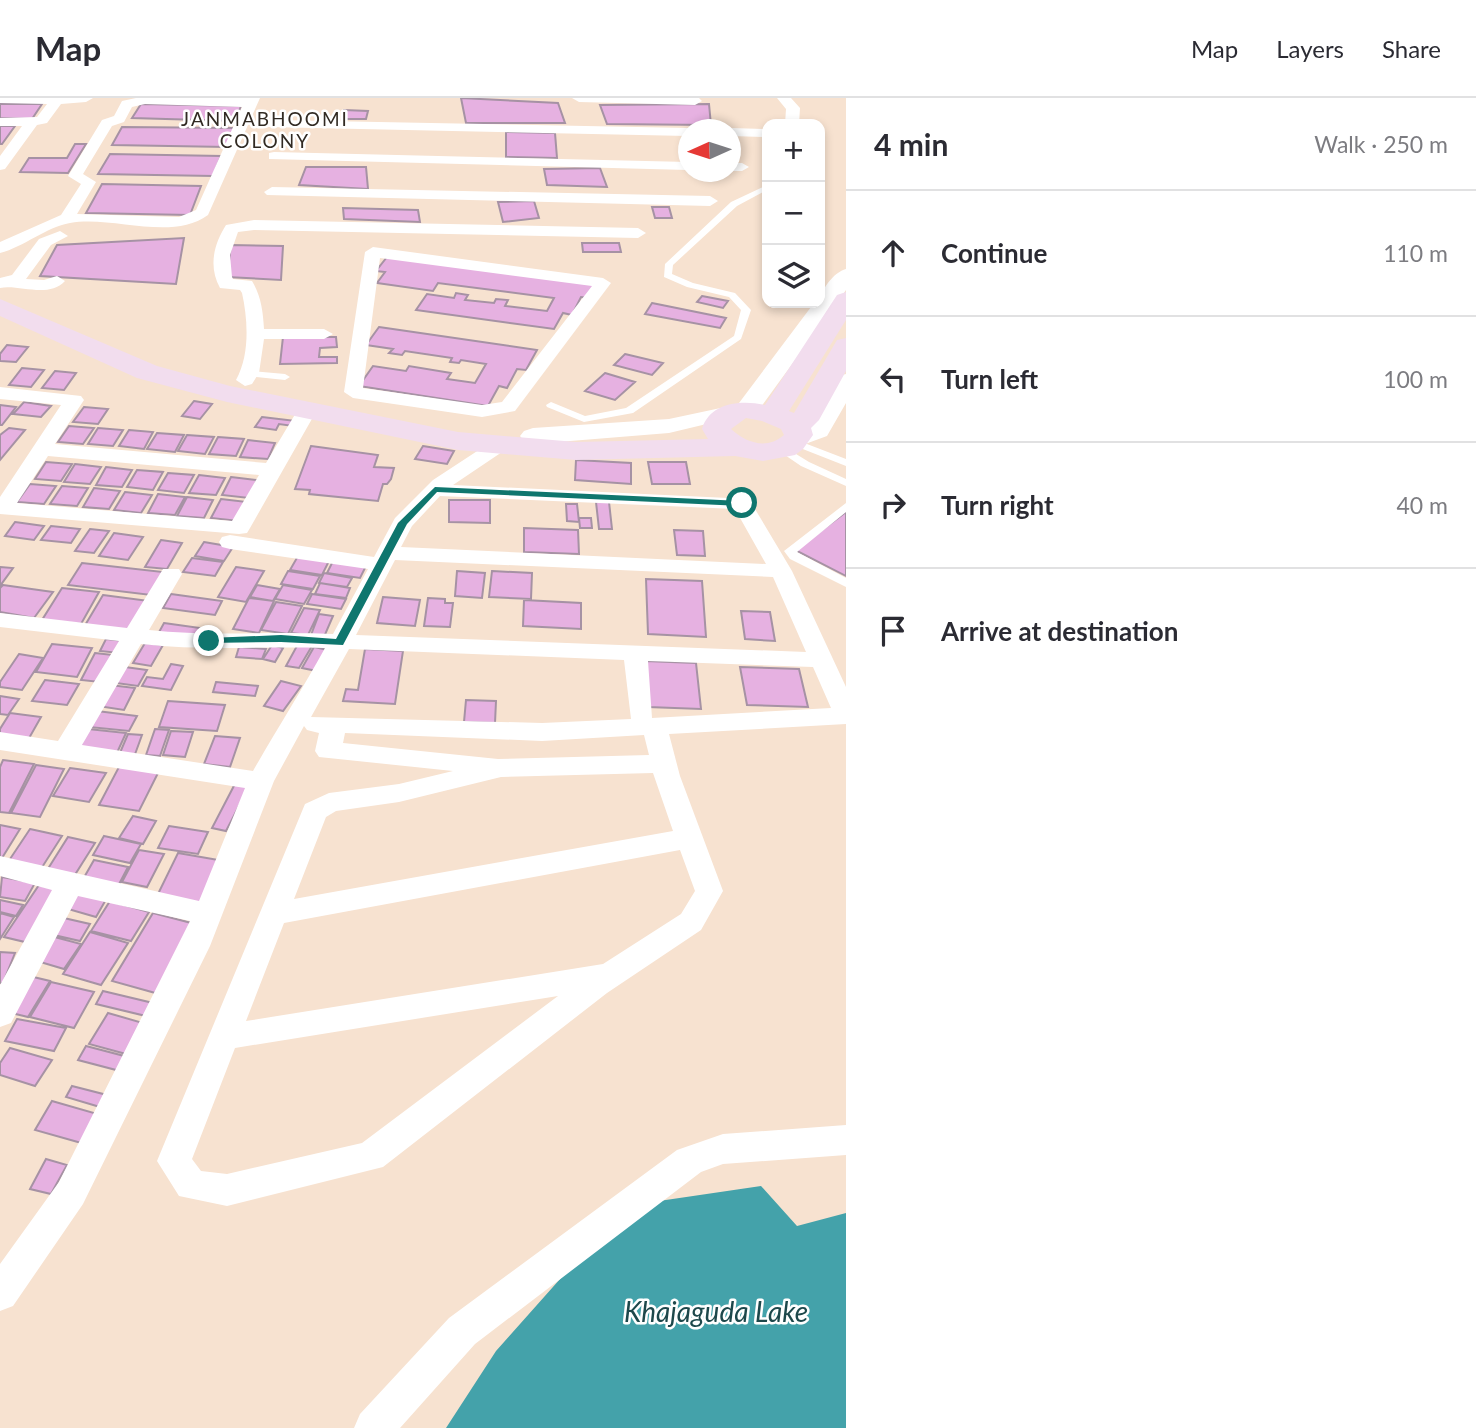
<!DOCTYPE html>
<meta charset="utf-8">
<style>
:root{--surface:#fff;--page:#f2f2f3;--text:#2b2b33;--muted:#7c7c81;--line:#e1e1e2}
body{margin:0;font-family:Lato,sans-serif;background:var(--page);color:var(--text)}
.controls{position:absolute;right:21px;top:21px;display:grid;overflow:hidden;border-radius:14px;box-shadow:0 4px 10px #0003}
.controls button{width:63px;height:63px;display:grid;place-items:center;padding:0;border:0;border-bottom:2px solid var(--line);background:var(--surface);color:var(--text);font:35px sans-serif}
.compass{position:absolute;left:678px;top:21px;width:63px;height:63px;border-radius:50%;background:var(--surface);box-shadow:0 4px 10px #0003;rotate:267deg}
.stop{position:absolute;width:21px;height:21px;margin:-16px;border:5px solid #0f766e;border-radius:50%;background:#fff}
.stop.end{background:#0f766e;border-color:#fff;box-shadow:0 2px 7px #0008}
.list{margin:0;padding:0;list-style:none}
h2{display:flex;justify-content:space-between;align-items:center;height:91px;margin:0;padding:0 28px;font-size:30px}
h2 small{font-size:23px;font-weight:400;color:var(--muted)}
.list li{display:grid;grid-template-columns:46px 1fr auto;gap:21px;align-items:center;box-sizing:border-box;height:126px;padding:0 28px;border-top:2px solid var(--line)}
.list b{display:block;font-size:26px;white-space:nowrap}
.list em{font-size:23px;font-style:normal;color:var(--muted)}
.icon{flex:none;width:38px;height:38px;fill:none;stroke:currentColor;stroke-width:2;stroke-linecap:round;stroke-linejoin:round}
.map{position:relative;flex:none;width:846px;height:1330px;overflow:hidden}
header{display:flex;align-items:center;gap:42px;box-sizing:border-box;height:98px;padding:0 35px;background:var(--surface);border-bottom:2px solid var(--line)}
header strong{font-size:33px}
nav{display:flex;gap:38px;margin-inline-start:auto;font-size:24px}
main{display:flex}
aside{flex:1;background:var(--surface)}
.map>svg:first-child{display:block}
.water{fill:#44a2aa}
.building{fill:#e6b1e1;stroke:#a692a4;stroke-width:2}
.lines{fill:none;stroke-linecap:round;stroke-linejoin:round}
.service{fill:#fff;fill-rule:evenodd}
.minor{fill:#fff;fill-rule:evenodd}
.tertiary{fill:#fff;fill-rule:evenodd}
.secondary{fill:#f2ddee;fill-rule:evenodd}
.route{fill:#0f766e}
.labels{text-anchor:middle;dominant-baseline:central;stroke-width:5;stroke-linejoin:round;paint-order:stroke}
.far-neighbourhood-label{font-size:19px;letter-spacing:2px;fill:#312a23;stroke:#fff}
.near-water-label{font-size:28px;font-style:italic;fill:#1d484b;stroke:#fff}
</style>
<header>
<strong>Map</strong>
<nav><a>Map</a><a>Layers</a><a>Share</a></nav>
</header>
<main>
<div class="map">
<svg width="846" height="1330" viewBox="0 0 846 1330">
<rect width="100%" height="100%" fill="#f7e2d0"/>
<path class="water" d="M761,1088l36,40 49,-13v215h-400l50,-77 129,-145z"/>
<path class="building" d="M461,0l97,5 7,20h-99z
M0,6h42l-10,15 -32,-1z
M141,6l100,2 -6,15 -103,-3z
M709,6l2,21 -104,-1 -7,-19z
M344,12l24,1 -2,8h-24z
M0,28h15l-13,18h-2z
M122,29l113,1 -8,19 -115,-2z
M506,34l49,1 2,25 -51,-1z
M75,46h11l-18,29 -48,-1 9,-14h38z
M110,56l111,2 -8,20 -115,-2z
M306,69h60l2,22 -69,-4z
M600,70l7,19 -60,-2 -3,-16z
M102,86l99,2 -11,29 -104,-2z
M534,103l5,17 -36,4 -5,-20z
M652,109h17l3,11h-17z
M343,110l75,2 2,12 -76,-3z
M184,140l-8,46 -136,-8 17,-31z
M582,145h37l2,9h-38z
M231,147l52,1 -2,34 -54,-3z
M387,159l208,27 -6,14 -8,-1 -9,18 -9,-2 -9,16 -138,-19 11,-16 27,4 2,-5 12,2 -3,5 29,3 2,-4 12,1 -3,6 42,5 7,-13 -116,-15 -5,8 -56,-8 8,-11 -9,-1z
M702,198l26,5 -5,7 -26,-6z
M652,205l74,15 -6,10 -75,-14z
M379,229l158,23 -11,20 -9,-1 -10,19 -8,-2 -11,20 -129,-20 14,-20 33,5 3,-5 42,7 -4,6 28,4 11,-19 -25,-4 -2,3 -9,-1 2,-4 -47,-7 -3,4 -13,-2 4,-4 -27,-4z
M283,239h53l1,10 -17,1 -1,9h18v6l-57,1z
M7,247l21,2 -12,15 -16,-1v-7z
M625,256l38,9 -11,12 -38,-10z
M22,270l22,2 -13,17 -22,-2z
M55,273l21,2 -12,17 -22,-2z
M605,275l30,9 -20,18 -30,-9z
M194,303l18,3 -12,15 -18,-3z
M24,304l27,4 -10,11 -28,-3z
M0,307l16,2 -14,18h-2z
M84,309l24,2 -10,15 -25,-2z
M262,319l34,4 -3,5 -14,-2 -3,6 -21,-3z
M69,328l25,2 -11,16 -25,-2z
M9,330l16,2 -25,30v-25z
M98,330l25,2 -10,16 -25,-2z
M129,332l24,2 -9,17 -25,-3z
M157,335l27,2 -9,17 -28,-3z
M187,337l27,2 -9,17 -27,-3z
M218,339l26,2 -8,17 -27,-2z
M248,342l27,3 -7,16 -28,-2z
M311,348l67,9 -4,12 20,1 -3,11 -4,5h-4l-5,17 -69,-7 1,-4 -15,-1z
M423,348l31,5 -7,13 -32,-5z
M576,362l55,3v21l-56,-4z
M46,364l26,2 -11,17 -26,-2z
M648,364h38l4,22h-38z
M75,366l26,3 -11,17 -26,-2z
M106,369l26,3 -10,17 -26,-2z
M137,372l26,2 -10,18 -26,-3z
M168,375l26,2 -10,18 -26,-3z
M199,377l26,3 -9,17 -27,-2z
M231,379l26,3 -8,18 -27,-3z
M30,386l26,2 -12,18 -27,-2z
M62,388l26,2 -11,18 -27,-2z
M94,390l26,3 -11,18 -26,-2z
M125,394l27,3 -11,18 -27,-3z
M158,396l27,3 -10,18 -27,-2z
M187,399l26,3 -9,18 -27,-2z
M221,401l26,3 -8,19 -28,-3z
M449,402h41v23l-41,-1z
M596,404h13l3,27h-13z
M566,406h11l2,18 -12,-1z
M846,414v64l-51,-26z
M579,420h12l1,10h-12z
M15,424l29,4 -10,14 -29,-4z
M51,428l29,3 -9,14 -30,-3z
M524,430l54,2 1,24 -55,-2z
M90,431l19,2 -15,22 -19,-2z
M674,432l29,1 2,25 -28,-1z
M114,435l29,4 -15,23 -29,-4z
M161,442l21,3 -15,26 -22,-2z
M204,444l29,5 -9,14 -29,-5z
M298,458l31,5 -7,14 -32,-5z
M192,460l31,4 -8,14 -32,-4z
M333,463l33,5 -6,12 -33,-5z
M82,465l81,9 -12,23 -83,-10z
M0,469l13,1 -13,18z
M236,469l28,4 -18,31 -28,-5z
M288,473l32,5 -7,13 -32,-5z
M457,473l28,2 -3,25 -27,-2z
M492,473l40,2 -1,26 -42,-2z
M324,475l28,5 -5,9 -28,-4z
M646,481l56,2 4,56 -58,-3z
M320,485l30,5 -4,10 -31,-4z
M3,487l50,7 -19,26 -34,-6v-24z
M257,487l23,4 -7,12 -23,-4z
M283,487l29,5 -8,14 -29,-5z
M62,490l37,4 -18,32 -39,-4z
M171,496l51,7 -7,14 -52,-7z
M312,496l34,5 -5,10 -34,-5z
M103,497l46,6 -18,32 -47,-6z
M383,499l37,3 -5,26 -38,-3z
M249,500l25,3 -15,32 -26,-4z
M428,500l17,1v4h8l-3,24 -26,-1z
M524,502l57,3v26l-58,-3z
M276,504l26,4 -14,28 -27,-4z
M304,510l16,2 -12,25 -17,-2z
M741,513l29,1 5,29 -30,-2z
M319,516l14,2 -9,21 -13,-2z
M164,525l36,5 -6,11 -36,-5z
M106,541l19,2 -6,12 -19,-2z
M145,545l18,2 -12,21 -18,-3z
M52,546l40,4 -15,29 -41,-5z
M298,546l14,2 -13,22 -13,-2z
M272,547l11,3 -8,14 -12,-3z
M239,549l27,2 -4,10 -26,-2z
M314,549l14,3 -11,21 -15,-3z
M365,551l38,2 -8,53 -52,-3 3,-12 12,1z
M95,555l18,2 -13,27 -19,-2z
M19,556l24,4 -21,32 -22,-3v-5z
M645,563l51,2 5,46 -53,-2z
M171,566l12,2 -12,24 -29,-4 5,-9 16,2z
M125,569l22,3 -9,16 -22,-3z
M740,569l59,2 9,38 -61,-2z
M45,582l34,4 -12,21 -35,-4z
M281,583l20,5 -18,25 -19,-5z
M216,584l42,4 -3,10 -42,-4z
M110,587l25,3 -11,22 -26,-4z
M0,598l19,3 -11,16 -8,-1z
M466,602l30,1 -1,22 -31,-1z
M168,603l57,4 -8,26 -58,-4z
M97,613l40,5 -8,15 -40,-4z
M10,615l31,4 -13,23 -28,-4v-7z
M88,631l38,4 -10,22 -38,-4z
M155,631l14,1 -9,26 -14,-1z
M171,633l22,1 -8,25 -22,-2z
M128,636l14,1 -8,22 -15,-2z
M215,638l25,2 -10,29 -26,-3z
M3,662l31,4 -25,49 -9,-1v-45z
M36,667l28,4 -24,48 -29,-4z
M120,667l39,6 -20,40 -40,-6z
M70,670l36,5 -17,29 -36,-6z
M237,682l14,3 -25,48 -14,-3z
M133,718l23,5 -13,23 -24,-6z
M0,727l20,4 -18,29h-2z
M169,728l39,6 -10,22 -40,-6z
M30,731l32,7 -23,36 -33,-7z
M104,738l37,8 -11,19 -37,-8z
M68,739l27,6 -24,38 -27,-6z
M139,752l25,4 -17,33 -25,-5z
M178,755l46,8 -19,43 -48,-8z
M94,762l34,7 -11,21 -35,-7z
M2,779l33,6 -10,18 -25,-4z
M39,787l21,5 -35,52 -21,-5z
M72,791l36,7 -12,21 -35,-10z
M0,802l23,5 -7,11 -16,-4z
M110,803l39,11 -18,29 -40,-10z
M0,815l14,4 -14,22z
M153,815l46,12 -40,69 -47,-13z
M55,818l35,8 -10,17 -35,-8z
M90,834l38,11 -27,42 -38,-11z
M47,837l34,9 -17,25 -34,-10z
M0,854l15,1 -12,30h-3z
M25,877l25,6 -22,36 -25,-6z
M51,884l43,10 -20,36 -44,-11z
M103,893l50,12 -7,13 -50,-12z
M108,915l35,10 -17,31 -37,-10z
M17,921l49,9 -12,23 -49,-10z
M86,948l42,11 -8,14 -42,-11z
M10,950l42,12 -17,26 -35,-11v-12z
M72,988l35,9 -7,12 -34,-10z
M52,1003l49,14 -16,29 -50,-14z
M46,1061l21,6 -16,29 -21,-5z"/>
<g class="lines">
<path class="service" d="M767,87v5l-30,16 -64,59 -1,9 21,9 42,10 16,17 -10,29 -108,74 -49,9 -37,-15 -1,-2 5,-3 34,14 41,-8 108,-72 7,-26 -12,-13 -42,-10 -23,-10 1,-13 66,-62z
M251,273l34,3 5,3 -5,3 -38,-4 -1,-2z
M794,341l52,20v7l-56,-22v-4z
M783,348l26,16 37,17v7l-45,-20 -22,-15v-4z
M846,405v9l-49,40 49,26v9l-56,-28 -6,-8z"/>
<path class="minor" d="M0,0h93l-7,4 -25,2 -14,19 -10,2 -32,44 -5,1v-14l22,-30h-22v-8l37,-1 10,-13 -47,-1z
M136,0h124l-52,117c-37,27 -96,0 -138,8 -24,4 -46,24 -70,30v-11l61,-27 20,-31 -13,-8 34,-56 12,-4 8,-15zM145,6l97,3 -46,103 -17,7 -102,-3 19,-32 -13,-8 29,-48 12,-4 8,-15z
M572,0h127l3,3 -7,4 -116,-3z
M777,0h14l9,10 -1,16h-14l1,-15z
M273,22l415,8 5,2h-5v6l-420,-9 -2,-3z
M730,30l37,1v8l-37,-1v-6h-5z
M274,54l414,10v8l-419,-11v-6z
M730,65h12l7,4 -7,4h-12z
M272,89l438,9 8,5 -8,5 -443,-11 -3,-3z
M254,122l384,8 8,5 -8,5 -384,-8 -16,2 -8,23 2,22 1,2 19,2c9,15 11,30 12,48h60l9,5 -9,5h-60l-5,34 -7,11 -7,2 -9,-6c14,-25 12,-60 6,-87l-2,-3 -20,-2c-12,-22 -6,-44 6,-63z
M60,133l8,5 -17,9 -25,34 18,1 13,-4 8,5c-17,18 -46,3 -65,7v-10l12,-3 27,-36z
M373,149l230,31 8,5 -96,128 -33,6 -129,-19 -9,-6 21,-140zM380,160l212,28 -90,116 -20,3 -119,-17z
M0,289l81,9 3,4 -29,44 211,19 34,-57h14l3,4 -67,118 -3,5 -8,1 -239,-20v-17l61,-92 -61,-6zM48,358l211,19 -27,46 -215,-18z
M498,342l7,2 3,4 -3,4 -52,35 296,14 43,72 54,116v37l-177,10 11,42 43,115 -22,39 -94,63 -224,174 -156,39 -48,-10 -22,-35 148,-357 24,-11 70,-9 54,-13 -134,-14 -4,-6 4,-18 -12,-3 -3,-4 -30,55 -64,165 -127,258 -70,102 -13,5v-47l59,-82 131,-261 -112,-25 -67,127 -11,4v-42l52,-95 -52,-14v-20l199,45 46,-113 -245,-38v-18l58,9 61,-100 -119,-14v-14l127,15 36,-59h16l3,5 -33,56c61,7 123,1 184,4l35,-65 -138,-20 -8,-2 -3,-5 3,-5 8,-2 144,22 21,-39 38,-38 58,-38zM440,398l295,13 31,55 -365,-17 11,-21zM395,462l378,17 33,75 -450,-17zM141,546c61,7 122,2 184,4 -23,42 -48,81 -72,123l-171,-26zM349,551l275,11 7,59 -89,4 -231,-6zM648,563l165,6 18,41 -179,10zM345,635l197,8 102,-6 5,20 -151,4 -155,-16zM653,675l20,58 -379,68 32,-82 10,-6 63,-9 102,-25zM680,752l15,41 -14,23 -78,50 -357,57 38,-98zM558,898l-196,147 -135,31 -26,-3 -9,-12 43,-111z
M846,1027v30l-123,9 -22,8 -226,172 -75,84h-46l6,-14 89,-96 228,-168 46,-16z"/>
<path class="tertiary" d="M846,171v21l-91,125 -15,1 -71,17 -136,11 -9,-3 -4,-5 4,-5 9,-3 136,-9 61,-13 6,1 78,-104h6c0,-13 14,-31 26,-34z
M846,276v29l-19,33 -30,11 -9,-3 -4,-5 4,-5 20,-8 30,-50z"/>
<path class="secondary" d="M846,194v28l-57,91 5,2 43,-73 9,-2v33l-27,49 -8,8 2,7 -10,14 -8,6 -32,6 -28,-5 -159,4 -118,-10 -231,-48 -90,-24 -137,-62v-17l157,67 73,20 228,46 118,10 132,-3 -6,-10c8,-27 40,-29 63,-24l72,-110zM746,320l16,3 19,8 3,6c-17,15 -38,8 -53,-6z"/>
</g>
<path class="route" d="M435,389l307,14 4,2 -4,3 -305,-14 -30,32 -64,121 -62,-3 -75,1 -2,-2 5,-3 72,-3 55,4 62,-116z"/>
<g class="labels">
<g class="far-neighbourhood-label">
<text x="265" y="20">JANMABHOOMI<tspan x="265" dy="22">COLONY</tspan></text>
</g>
<g class="near-water-label">
<text x="716" y="1213">Khajaguda Lake</text>
</g>
</g>
</svg>
<div class="controls">
<button>+</button>
<button>−</button>
<button><svg class="icon" aria-label="layers" viewBox="0 0 24 24"><path d="M12 4l9 5-9 5-9-5zM3 14l9 5 9-5"/></svg></button>
</div>
<svg class="compass" viewBox="-18 -18 36 36"><path d="M0-13l5 13h-10z" fill="#e53935"/><path d="M0 13l5-13h-10z" fill="#7c7c81"/></svg>
<div class="stop" style="left:742px;top:405px"></div>
<div class="stop end" style="left:209px;top:543px"></div>
</div>
<aside>
<h2>4 min<small>Walk · 250 m</small></h2>
<ul class="list">
<li><svg class="icon" aria-label="ahead" viewBox="0 0 24 24"><path d="M12 20V5M6 11l6-6 6 6"/></svg><div><b>Continue</b></div><em>110 m</em></li>
<li><svg class="icon" aria-label="left" viewBox="0 0 24 24"><path d="M17 20v-9H6M10 6l-5 5 5 5"/></svg><div><b>Turn left</b></div><em>100 m</em></li>
<li><svg class="icon" aria-label="right" viewBox="0 0 24 24"><path d="M7 20v-9h11M14 6l5 5-5 5"/></svg><div><b>Turn right</b></div><em>40 m</em></li>
<li><svg class="icon" aria-label="arrive" viewBox="0 0 24 24"><path d="M6 21V4h12l-3 4 3 4H6"/></svg><div><b>Arrive at destination</b></div></li>
</ul>
</aside>
</main>
